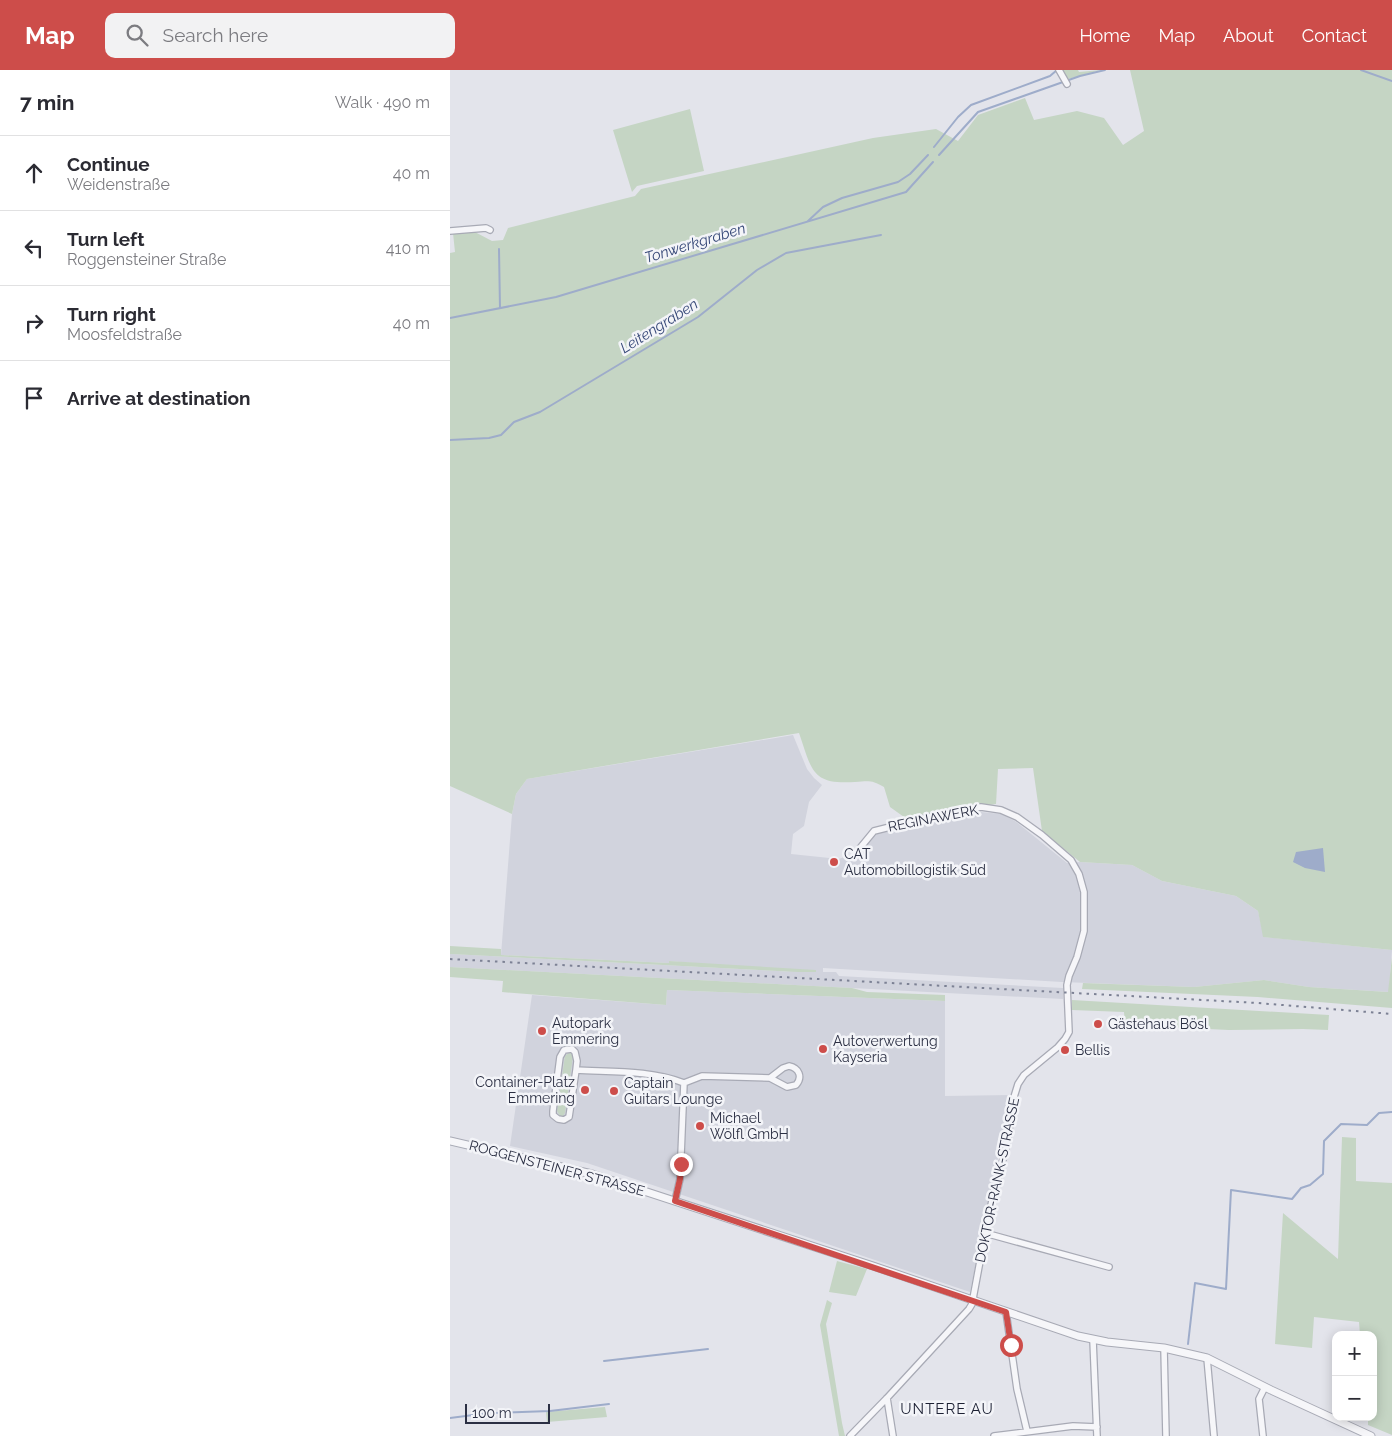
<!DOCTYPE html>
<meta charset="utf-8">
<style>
:root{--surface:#fff;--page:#f2f2f3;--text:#2b2b33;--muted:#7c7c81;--line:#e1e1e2;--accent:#cd4d4a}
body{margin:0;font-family:Raleway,sans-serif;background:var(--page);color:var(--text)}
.controls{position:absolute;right:15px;bottom:15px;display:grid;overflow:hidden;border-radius:10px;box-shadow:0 2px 12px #0003}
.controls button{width:45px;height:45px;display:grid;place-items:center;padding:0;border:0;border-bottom:1px solid var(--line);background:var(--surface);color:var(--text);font:25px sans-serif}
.scale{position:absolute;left:15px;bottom:12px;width:85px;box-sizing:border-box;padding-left:5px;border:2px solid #2b2f43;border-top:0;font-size:14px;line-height:18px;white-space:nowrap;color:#2b2f43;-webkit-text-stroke:4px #f3f4f8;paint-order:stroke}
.stop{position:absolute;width:15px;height:15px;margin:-11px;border:4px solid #cd4d4a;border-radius:50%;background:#fff}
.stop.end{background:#cd4d4a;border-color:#fff;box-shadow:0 1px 5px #0008}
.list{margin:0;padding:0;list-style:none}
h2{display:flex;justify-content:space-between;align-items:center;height:65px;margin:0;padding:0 20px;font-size:21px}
h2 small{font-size:16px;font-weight:400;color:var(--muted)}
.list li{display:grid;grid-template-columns:32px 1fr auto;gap:15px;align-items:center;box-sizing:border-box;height:75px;padding:0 20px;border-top:1px solid var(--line)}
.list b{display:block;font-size:19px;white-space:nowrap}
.list p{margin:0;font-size:16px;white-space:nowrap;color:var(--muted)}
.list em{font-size:16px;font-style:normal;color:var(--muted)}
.icon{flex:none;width:28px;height:28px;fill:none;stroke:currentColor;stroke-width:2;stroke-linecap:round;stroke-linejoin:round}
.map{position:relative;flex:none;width:942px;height:1366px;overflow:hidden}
header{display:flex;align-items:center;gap:30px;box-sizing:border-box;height:70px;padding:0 25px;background:var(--accent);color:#fff}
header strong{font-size:24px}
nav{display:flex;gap:28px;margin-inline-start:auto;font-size:18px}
.search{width:350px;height:45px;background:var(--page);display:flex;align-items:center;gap:12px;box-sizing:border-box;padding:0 18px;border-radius:10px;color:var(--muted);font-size:19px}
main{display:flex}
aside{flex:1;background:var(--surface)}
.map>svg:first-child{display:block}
.built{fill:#d1d3dd}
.green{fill:#c5d5c4}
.water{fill:#9eacca}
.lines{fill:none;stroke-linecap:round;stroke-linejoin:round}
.stream{stroke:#9eacca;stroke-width:2}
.minor-casing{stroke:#a8aab5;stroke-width:8}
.tertiary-casing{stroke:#a8aab5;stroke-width:9}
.minor{stroke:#f6f6f9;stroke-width:5.5}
.tertiary{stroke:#f6f6f9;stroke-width:7}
.rail{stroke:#7c8194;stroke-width:2;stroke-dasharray:2.5 5;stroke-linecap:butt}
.route{stroke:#cd4d4a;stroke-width:6}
.poi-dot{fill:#cd4d4a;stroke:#f3f4f8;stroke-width:2}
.labels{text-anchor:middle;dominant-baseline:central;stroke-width:5;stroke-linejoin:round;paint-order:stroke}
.street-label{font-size:14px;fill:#2b2f43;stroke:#f3f4f8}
.poi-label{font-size:14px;fill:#2b2f43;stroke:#f3f4f8;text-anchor:start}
.water-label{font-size:15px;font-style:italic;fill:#354777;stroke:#f3f4f8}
.neighbourhood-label{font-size:15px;letter-spacing:1px;fill:#1d2134;stroke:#f3f4f8}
</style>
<header>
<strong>Map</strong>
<div class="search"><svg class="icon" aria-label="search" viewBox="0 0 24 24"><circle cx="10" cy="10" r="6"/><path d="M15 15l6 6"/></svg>Search here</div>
<nav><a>Home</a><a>Map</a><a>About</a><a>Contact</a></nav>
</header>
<main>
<aside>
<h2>7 min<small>Walk · 490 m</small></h2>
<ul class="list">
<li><svg class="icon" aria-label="ahead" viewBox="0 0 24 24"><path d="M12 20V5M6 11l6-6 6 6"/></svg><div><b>Continue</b><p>Weidenstraße</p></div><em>40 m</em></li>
<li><svg class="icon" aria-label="left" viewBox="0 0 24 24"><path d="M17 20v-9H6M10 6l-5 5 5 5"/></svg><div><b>Turn left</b><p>Roggensteiner Straße</p></div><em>410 m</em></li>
<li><svg class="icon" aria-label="right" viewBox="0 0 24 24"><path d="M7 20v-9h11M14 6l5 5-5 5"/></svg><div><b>Turn right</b><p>Moosfeldstraße</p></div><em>40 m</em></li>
<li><svg class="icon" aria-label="arrive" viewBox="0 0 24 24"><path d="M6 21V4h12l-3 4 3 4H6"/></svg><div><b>Arrive at destination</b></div></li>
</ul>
</aside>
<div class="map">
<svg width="942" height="1366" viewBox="0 0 942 1366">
<rect width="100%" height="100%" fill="#e3e4eb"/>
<path class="built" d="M343,665l14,34 7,9 8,7 -13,17 -5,24 -11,8 -2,20 48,5 24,-9 10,-15 43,-12 65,-11 20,2 14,7 52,42 13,-1 52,3 30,16 74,15 22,15 6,26 128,13 -3,42 -80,-5 -45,-7 -70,7 -132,-5 -239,-14v4h13l3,4 224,12v11l-613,-32v-13l348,18 -129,-11v2l-168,-8 11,-141 4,-20 11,-15z
M217,920l278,11v95l66,-1 -41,197 -383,-129 -77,-17 22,-151 134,10z"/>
<path class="green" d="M612,0h16l1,2 22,-2 -33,9z
M680,0h262v880l-129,-13 -5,-26 -22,-15 -74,-15 -30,-16 -52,-3 -38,-31 -9,-63 -35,1 -2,35 -92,13 -14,-10 -6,-20c-12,-7 -15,-6 -29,-5 -44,3 -43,-12 -56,-49l-272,46 -11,15 -4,20 -62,-28v-533l5,-1 -2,-19 20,-2 19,10 11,-1 5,-12 127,-32 6,-7 232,-51 63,-9 22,12 20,-26 47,-17 9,22 43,-9 27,7 19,27 21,-14z
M240,39l14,62 -67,15 -5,6 -19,-62z
M0,876l51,3v6l168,8v-2l147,9v2h-18l-348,-18z
M942,887v51l-134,-11 -176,-8 1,-6 111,4 70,-7 45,7 79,5z
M0,897l402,21 15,4 78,3v6l-278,-11 -1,15 -164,-13 1,-11 -53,-4z
M622,930l257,15 -1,15 -25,-1 -74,1 -104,-5 -1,-13 -52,-2z
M120,982l3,4 -8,57 -2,3h-3l-3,-5 8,-55z
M892,1067l14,1v43l36,2v252l-24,-10v-8h5v-82h-13l-1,-13 -45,-5 -2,31 -37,-4 8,-131 55,46z
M387,1191l30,8 -11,27 -27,-4z
M377,1230l5,3 -6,21 16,99 3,13h-6l-19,-111z
M155,1337l2,10 -60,5 -1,-10z"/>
<path class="water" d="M873,778l2,24 -20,-4 -12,-6 3,-10z"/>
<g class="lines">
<path class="stream" d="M911,0l31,11
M484,77l24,-30 13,-12 79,-29 7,-6
M489,85l39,-43 102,-36 25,-6
M358,151l15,-14 19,-9 56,-16 12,-8 18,-19
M49,179l1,59
M0,248l106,-21 350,-105 27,-30
M0,370l39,-2 12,-3 13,-13 26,-10 158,-95 59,-47 29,-17 95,-18
M738,1274l7,-61 31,6 5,-99 61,9 9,-11 9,-3 13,-11 1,-33 17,-17 26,1 12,-12 13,-1
M154,1291l104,-12
M45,1343l55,-2 59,-7
M0,1348l39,-5"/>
<g class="minor-casing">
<path id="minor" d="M609,0l8,14
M0,161l36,-3 4,2
M339,996c10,2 14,11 7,19l-9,2 -17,-9 13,-10z
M126,1000l-7,47 -5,3 -6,-1 -5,-4v-4l7,-54 4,-7 8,-1 3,3 2,9 -1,9c36,2 75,0 108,13
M225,1131l5,-22 4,-96 18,-7 68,2
M535,1163l124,34
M556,1242l11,77 10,42
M643,1270l4,96
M714,1278l2,88
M757,1288l7,78
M437,1328l6,38
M400,1366l37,-38 82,-89 3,-5 14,-75 8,-38 12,-42 8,-52 4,-13 6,-9 34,-28 7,-8 4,-7 -2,-47 2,-9 8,-19 7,-26v-39l-5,-18 -8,-14 -29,-25 -25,-18 -16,-7 -20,-3 -31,5 -76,19 -14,17
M544,1366l79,-10 24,1
M813,1366l-4,-37 6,-12"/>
</g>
<g class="tertiary-casing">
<path id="tertiary" d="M0,1071l142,33 281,92 205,70 29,6 57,6 43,10 64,32 100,46"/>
</g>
<use href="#minor" class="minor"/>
<use href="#tertiary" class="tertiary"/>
<path class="rail" d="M0,889l808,44 134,11"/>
</g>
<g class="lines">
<path class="route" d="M231,1094l-1,15 -5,22 331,111 5,33"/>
</g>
<g class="poi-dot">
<circle cx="384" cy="792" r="5"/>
<circle cx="648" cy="954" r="5"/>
<circle cx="92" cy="961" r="5"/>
<circle cx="373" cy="979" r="5"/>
<circle cx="615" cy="980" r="5"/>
<circle cx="135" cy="1020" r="5"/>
<circle cx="164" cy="1021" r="5"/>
<circle cx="250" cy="1056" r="5"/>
</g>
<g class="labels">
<g class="street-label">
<text transform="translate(483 748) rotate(-11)">REGINAWERK</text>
<text transform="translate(107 1098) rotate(15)">ROGGENSTEINER STRASSE</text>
<text transform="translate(547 1110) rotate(-78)">DOKTOR-RANK-STRASSE</text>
</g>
<g class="poi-label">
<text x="394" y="784">CAT<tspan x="394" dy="16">Automobillogistik Süd</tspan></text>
<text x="102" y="953">Autopark<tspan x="102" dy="16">Emmering</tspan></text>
<text x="658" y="954">Gästehaus Bösl</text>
<text x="383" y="971">Autoverwertung<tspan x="383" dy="16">Kayseria</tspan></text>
<text x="625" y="980">Bellis</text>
<text x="125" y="1012" text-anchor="end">Container-Platz<tspan x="125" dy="16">Emmering</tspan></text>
<text x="174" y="1013">Captain<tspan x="174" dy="16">Guitars Lounge</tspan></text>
<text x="260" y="1048">Michael<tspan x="260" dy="16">Wölfl GmbH</tspan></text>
</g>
<g class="water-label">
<text transform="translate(245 173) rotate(-17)">Tonwerkgraben</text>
<text transform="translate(209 256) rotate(-32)">Leitengraben</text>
</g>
<g class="neighbourhood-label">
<text x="497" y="1339">UNTERE AU</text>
</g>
</g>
</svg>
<div class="controls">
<button>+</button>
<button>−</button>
</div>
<div class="scale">100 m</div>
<div class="stop" style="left:561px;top:1275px"></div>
<div class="stop end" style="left:231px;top:1094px"></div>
</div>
</main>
